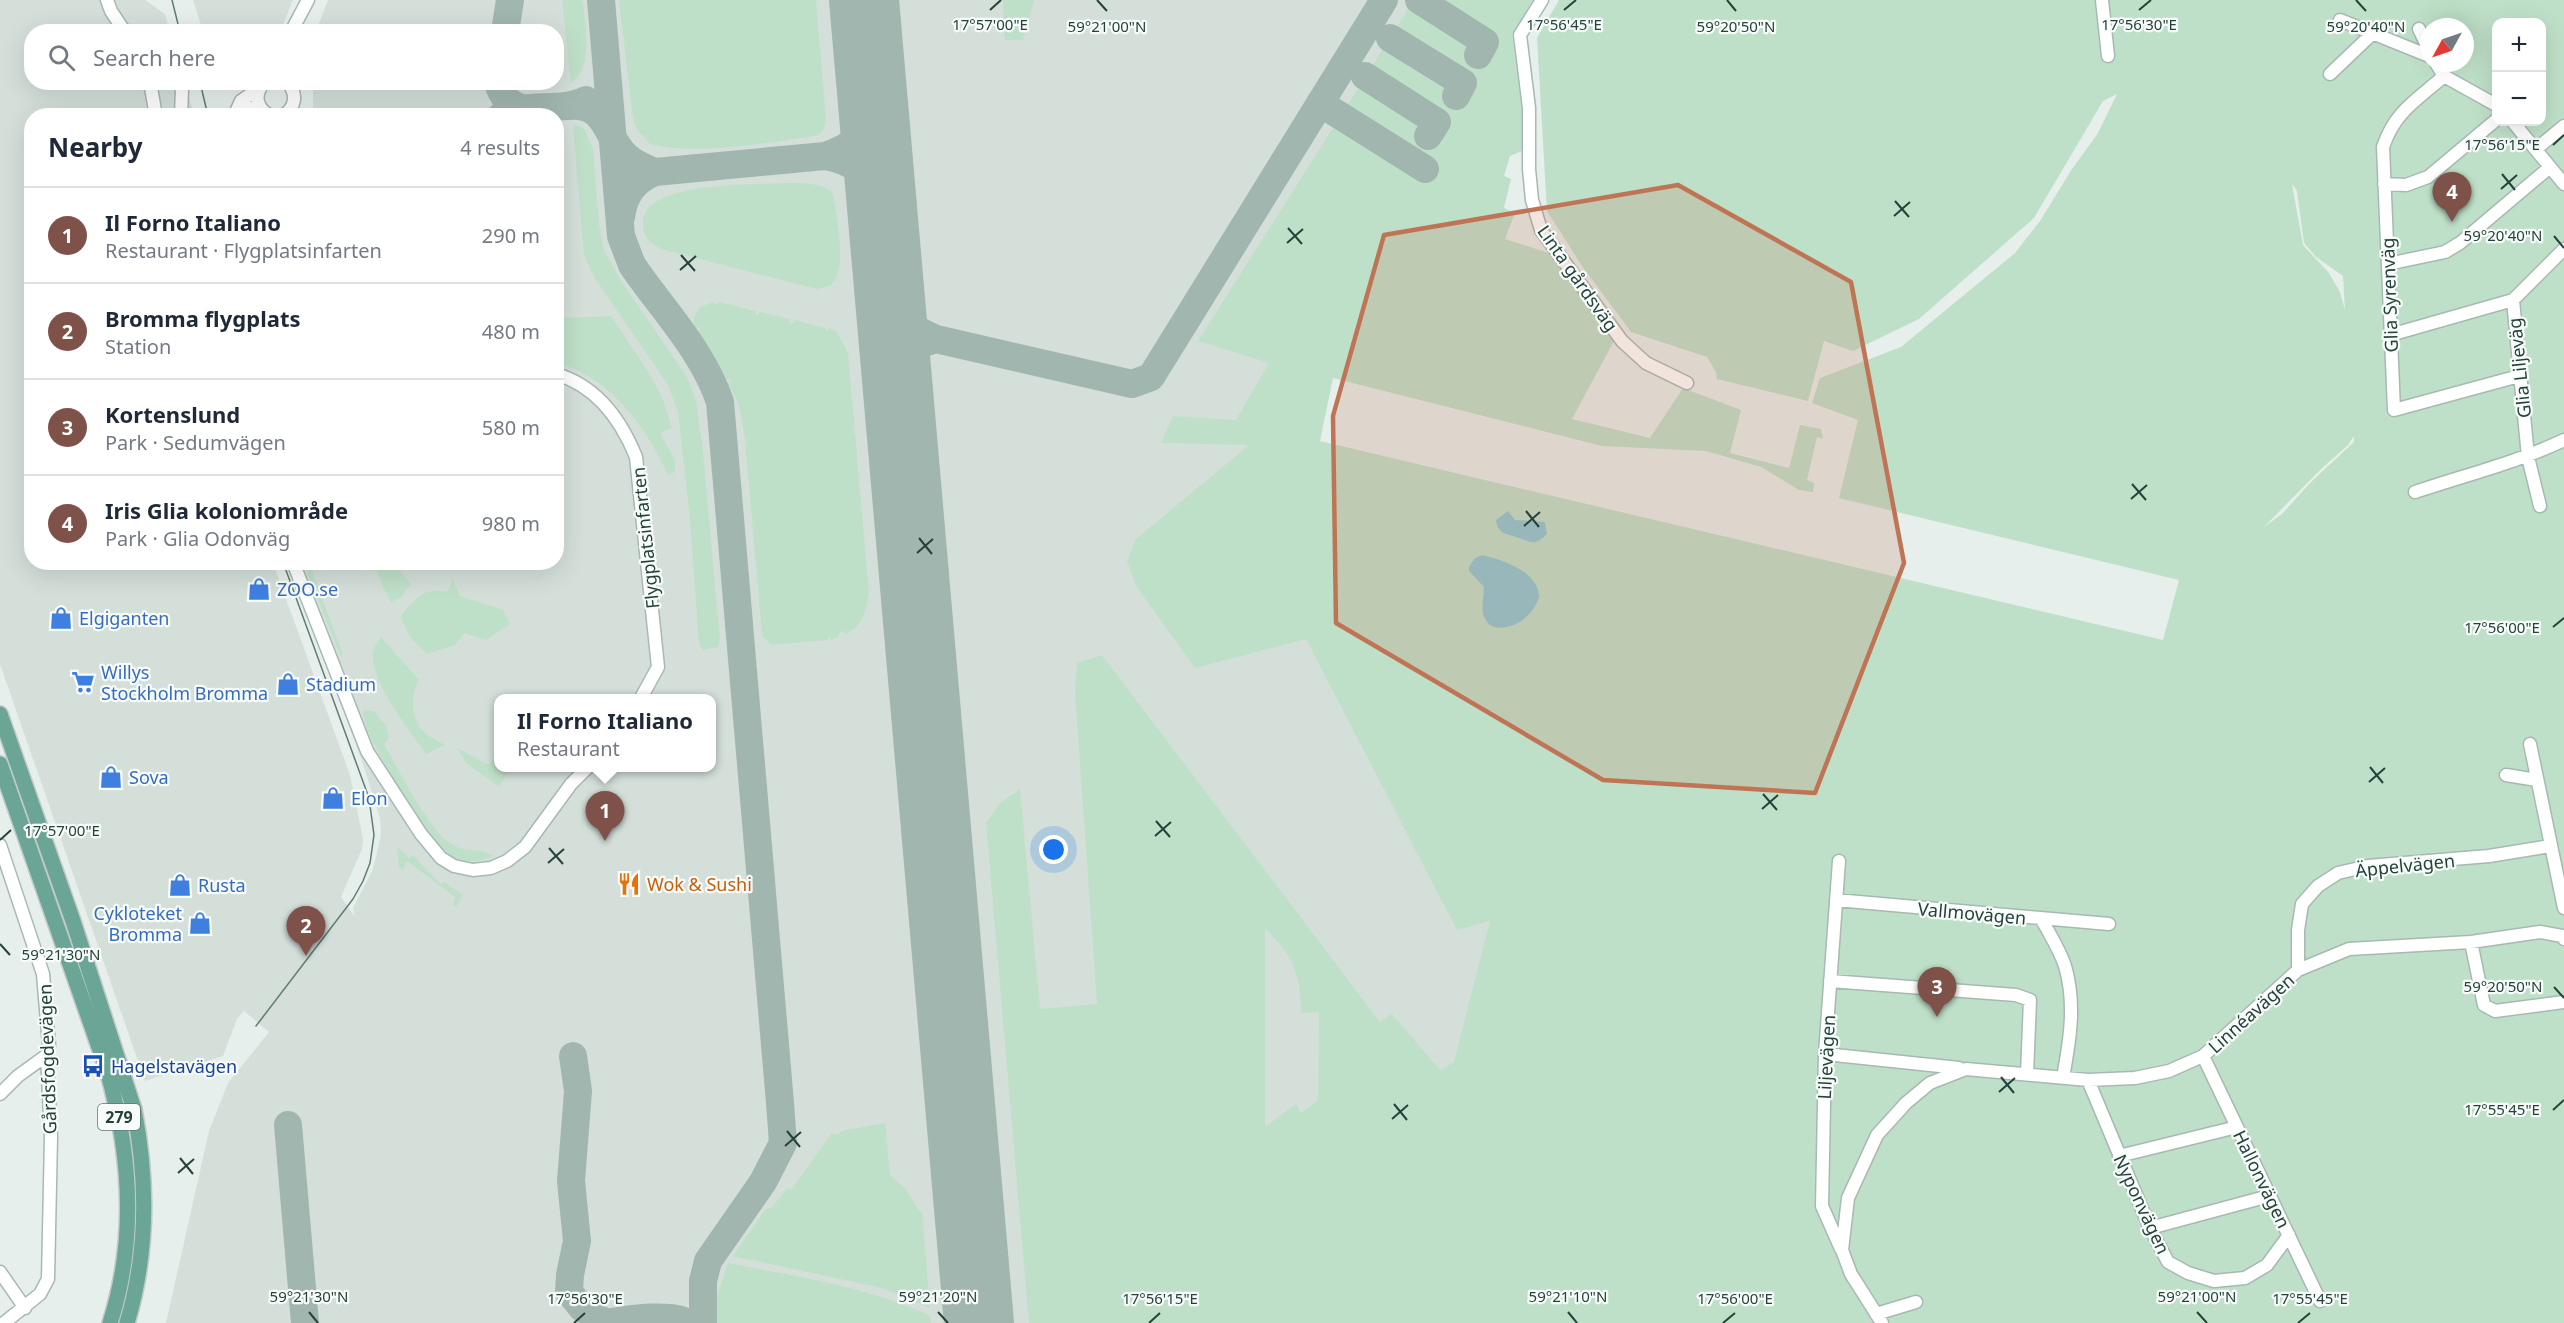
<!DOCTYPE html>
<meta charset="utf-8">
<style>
:root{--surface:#fff;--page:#f6f6f7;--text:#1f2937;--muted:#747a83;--line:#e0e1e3;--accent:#7f5249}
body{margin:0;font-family:"Noto Sans",sans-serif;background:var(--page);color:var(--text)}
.controls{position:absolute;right:18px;top:18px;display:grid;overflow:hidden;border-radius:12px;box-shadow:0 6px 24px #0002}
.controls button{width:54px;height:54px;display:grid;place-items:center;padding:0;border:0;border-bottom:2px solid var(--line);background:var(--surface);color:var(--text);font:30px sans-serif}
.compass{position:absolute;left:2420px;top:18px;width:54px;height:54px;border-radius:50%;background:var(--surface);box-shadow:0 6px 24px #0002;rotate:230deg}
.you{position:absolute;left:1054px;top:850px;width:21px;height:21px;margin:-15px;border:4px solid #fff;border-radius:50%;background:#1a73e8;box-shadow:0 0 0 9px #1a73e833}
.badge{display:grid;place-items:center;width:39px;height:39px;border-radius:50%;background:var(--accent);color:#fff;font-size:20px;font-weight:700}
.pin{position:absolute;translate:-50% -50px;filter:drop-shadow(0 2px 3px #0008)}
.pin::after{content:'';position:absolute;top:32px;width:21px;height:18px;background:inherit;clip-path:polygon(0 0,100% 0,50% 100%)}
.popup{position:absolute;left:494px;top:694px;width:222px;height:78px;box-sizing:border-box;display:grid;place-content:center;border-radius:12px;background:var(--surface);filter:drop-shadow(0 2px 4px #0005);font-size:20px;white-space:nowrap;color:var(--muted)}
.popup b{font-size:22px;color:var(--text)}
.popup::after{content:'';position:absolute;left:50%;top:100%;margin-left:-12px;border:12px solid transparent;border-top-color:var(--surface)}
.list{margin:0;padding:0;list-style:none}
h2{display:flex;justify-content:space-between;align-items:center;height:78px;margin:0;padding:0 24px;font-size:26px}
h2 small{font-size:20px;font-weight:400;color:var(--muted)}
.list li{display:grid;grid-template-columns:39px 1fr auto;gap:18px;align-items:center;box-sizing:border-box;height:96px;padding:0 24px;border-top:2px solid var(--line)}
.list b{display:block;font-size:22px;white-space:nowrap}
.list p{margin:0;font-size:20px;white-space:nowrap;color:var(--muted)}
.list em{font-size:20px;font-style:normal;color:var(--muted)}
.icon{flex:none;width:33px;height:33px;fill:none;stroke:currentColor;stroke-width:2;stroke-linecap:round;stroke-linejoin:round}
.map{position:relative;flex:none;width:2564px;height:1323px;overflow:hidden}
.search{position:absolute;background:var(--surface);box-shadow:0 6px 24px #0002;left:24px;top:24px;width:540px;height:66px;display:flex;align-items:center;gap:15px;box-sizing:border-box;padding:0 21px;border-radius:24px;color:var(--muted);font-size:22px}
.panel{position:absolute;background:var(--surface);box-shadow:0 6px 24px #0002;left:24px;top:108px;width:540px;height:462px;border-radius:24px}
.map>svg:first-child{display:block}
.built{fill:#d4dfda;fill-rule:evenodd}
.green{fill:#bfe0c8;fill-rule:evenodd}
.water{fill:#8ec9d4}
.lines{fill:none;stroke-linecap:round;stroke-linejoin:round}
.taxiway{stroke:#a2b6b0;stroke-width:28}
.runway{stroke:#a2b6b0;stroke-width:70}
.minor-casing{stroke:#a8b8b2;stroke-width:15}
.major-casing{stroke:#c2cac8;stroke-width:18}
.minor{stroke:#fff;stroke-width:12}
.major{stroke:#6aa596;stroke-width:15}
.tram{stroke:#5f7d75;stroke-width:1.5}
.marked{fill:#c07456;fill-opacity:0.2;stroke:#c07456;stroke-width:4.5;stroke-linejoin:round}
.ticks{fill:none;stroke:#24423a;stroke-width:2}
.labels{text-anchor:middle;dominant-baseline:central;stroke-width:4.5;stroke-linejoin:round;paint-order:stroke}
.shield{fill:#f7fbf9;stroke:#637a73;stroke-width:1.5}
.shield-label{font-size:16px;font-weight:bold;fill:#24423a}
.street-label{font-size:18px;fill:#24423a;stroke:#f7fbf9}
.shop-label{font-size:18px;fill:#366cbe;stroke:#f7fbf9;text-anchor:start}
.food-label{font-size:18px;fill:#c56008;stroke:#f7fbf9;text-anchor:start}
.transit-label{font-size:18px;fill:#164399;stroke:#f7fbf9;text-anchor:start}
.ticks-label{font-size:15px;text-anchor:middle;fill:#24423a;stroke:#f7fbf9;stroke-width:4.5;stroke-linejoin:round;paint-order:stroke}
</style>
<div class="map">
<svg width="2564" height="1323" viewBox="0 0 2564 1323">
<rect width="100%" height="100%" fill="#e6efeb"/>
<path class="built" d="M0,0h145l20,14 5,17 -138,1v50l153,1 9,32 -162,1v446l241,1 77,212 13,64 -1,10 -21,48 14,20 -2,-9 19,-37 5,-18 4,-19 -1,-16 -18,-57 -74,-198 268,-1v-446l-243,-1v-32l243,-1v-50l-240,-1 12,-31h1205l-272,454 230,466 -37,141 -27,23 -231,239h-1030l43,-192 19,-48 41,-51 -25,-21 -7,8 -14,37 -78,25 -145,-417zM498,698h214v70h-214z
M193,0h100l-13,32 -77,-1z"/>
<path class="green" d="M562,0h20c4,23 12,68 -11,83z
M619,0h197l10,120 -2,9 -5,6c-49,8 -122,21 -169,9l-13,-14 -4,-12z
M1003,0h31l-11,40h-18z
M1414,0h119l-21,34 10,74v43l-12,5 -6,20 7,3 -7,29 11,5 -10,26 47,15 63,85 -43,80 78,19 33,-50 58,22 -11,43 59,15 11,-43 21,4 2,10 -6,-2 -10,43 7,3 -1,9 -14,-2 -38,-23 -55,-16 -104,-5 -269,-68 -13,63 843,199 16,-60 -340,-82 19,-78 -46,-17 8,-25 81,-31 114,-94 25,-32 32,-52 26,-36 19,-39 -14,7 -69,117 -115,101 -66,32 -29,-10 -16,60 -91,-22 -1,-7 -9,-15 -76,-25 -49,-66 -35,-55 -10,-173 22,-38h1005v1323h-1535l-43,-500 13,-19 21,-15 20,220 57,-5 -22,-310 2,-31 25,-8 278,367 12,-8 49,57 13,-10 36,-140 -33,9 -151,-291 -111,29 -59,-82 -9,-25 9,-22 113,-94 -88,-2 12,-27 63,4 33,-57 -71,-22zM2496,22h46v100h-46zM2429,27h36v36h-36zM2292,184l5,7 7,52 12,14 27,19 2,34 -5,-18 -11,-19 -26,-28zM2354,436v6l-42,39 -30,33 -18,13 56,-57 28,-25zM1265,928c29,29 35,44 36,85l18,-1 -1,88 -17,13 -5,-9 -31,23z
M573,124l11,4 9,21 6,75 5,27 17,30 66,96 9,23 7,52 17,189 -2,6 -15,3 -4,-6 -9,-125 -12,-107 -10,-27 -74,-108 -10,-22z
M787,183c16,0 32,-1 45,9 5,19 16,80 -1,93 -4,2 -10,3 -14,4l-156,-40c-12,-7 -19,-12 -18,-28 2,-40 114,-36 144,-38z
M714,302l1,3 4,-3 37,9 -1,4 2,1 3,-4 30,7 -1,4 4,1 2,-4 30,8 2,4 2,-4 8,4 11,21 21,240c-3,18 -6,33 -24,41l-2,-3 -3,1 -2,5 -7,3 -2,-4 -2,4 -55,5 -10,-9 -17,-197 -6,-34 -11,-22 3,-3 -5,-1 -29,-47 4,-4 -2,-1 -4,2c-3,-8 -1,-15 5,-22z
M611,316l38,57 13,24 10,31 -12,5 15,27v12l-7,3c-21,-47 -59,-99 -111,-112v-45z
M303,563h6l33,89 -1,5z
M394,564l17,20 -11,14 -9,4 -8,-15 -7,-21z
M453,579l7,17 43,14 7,14 -24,16 -22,-7 -9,12 -28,9 -16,-16 -11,-21c16,-18 21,-30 47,-25z
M381,637l38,43c-9,12 -8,41 4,51 6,6 15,10 22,14l-19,9c-15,-22 -61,-78 -52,-105 1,-4 5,-8 7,-12z
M363,710l11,1 12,15 3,12 -5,6c15,26 45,88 69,101 13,8 28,2 40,11 -21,9 -36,7 -52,-9 -19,-22 -80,-111 -78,-137z
M457,748l32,17 9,-14v17h13l-12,19 -33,-24z
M397,846l12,12 4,-3 27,29 4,-2 19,13 -7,12 -3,-3 2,-7 -48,-36 -4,9 -4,-3z
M885,1123l5,52 16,14 13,22 3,1 8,96 -48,-20 -149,-32 33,-47 5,-1 17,-20 4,1 39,-55 7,1 3,-4z
M728,1263c69,14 139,23 202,53l1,7h-217l-1,-14z"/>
<path class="water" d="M1508,511l7,9 30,2 2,12c-15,14 -16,7 -31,3 -11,-4 -18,-3 -20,-17z
M1482,555c21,5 58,17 57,43 -3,7 -7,14 -13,19 -10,10 -33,17 -41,2 -5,-9 -1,-22 -1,-32l-15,-16v-4l6,-9z"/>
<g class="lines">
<path class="taxiway" d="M601,0l20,236 11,29c30,44 71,86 88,137l60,701 3,40 -20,39 -55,79 -5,20v42
M1419,0l66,42 -7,13
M505,32l5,-32
M1390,38l73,45 -7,13
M1365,76l72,46 -9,14
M498,82c4,16 13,24 28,27
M1320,103l105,66
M569,106c39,-3 36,31 57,50 8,8 19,12 29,16 -21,9 -31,22 -34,45
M874,111c-13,27 -20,35 -49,45 28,5 42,17 56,40
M501,116c25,-15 59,-3 85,-16
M655,172l170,-16
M890,294c12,31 17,32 46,45 -27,8 -37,14 -39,43
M936,339l196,45 19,-7 233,-377
M573,1056l5,35 -7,90 6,60 -7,34 -1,17 13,16 24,15
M288,1125l17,198
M605,1323c20,-3 66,-11 83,0"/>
<path class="runway" d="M864,0l115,1323"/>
<g class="minor-casing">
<path id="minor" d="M107,0l4,11 14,21
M1542,0l-22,35 9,73v61l3,31 9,30 81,111 24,22 41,20
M2102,0l6,56
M2340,20l89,36
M2419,29l10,21
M291,32l17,-32
M2436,63l8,13 52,29
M2330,74l43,-41
M2444,76c-27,24 -49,35 -61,71l11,263 125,-34
M150,82l6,34
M178,82l4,8 -1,26
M265,82c-12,12 -9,27 6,34
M234,116l7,-15 20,-14
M238,116l12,-8 11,1
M282,116c14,-8 16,-22 5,-34
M2513,122l51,62
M2536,149l28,-23
M2384,184l22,1 22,-8 68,-57
M2388,264l57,-12 15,-9 90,-76
M2390,335l123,-35
M556,374c41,12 65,46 80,83l22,210 -17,31
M2415,492c50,-17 101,-29 149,-52
M2540,506l-12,-49 -15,-157 51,-51
M293,562l74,189 54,83 20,24 13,8 19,4 18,-2 16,-7 18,-14 46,-63 16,-16
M2530,744l34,164
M2506,775l31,5
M0,845l43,129 6,71 -2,10 4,82 -3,142 -8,15 -36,29
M1839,861l-14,193 -3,152 19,43
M1836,900l273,24
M2042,920c8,15 18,30 23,46 11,37 5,74 -2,111
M2471,942l13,63 11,6 69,-9
M2298,970v-40l4,-26 16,-18 20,-13 30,-7 121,-10 61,-10
M1830,981l186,14 14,5 -3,74
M1825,1054l134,14
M2203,1056l117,245
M2088,1080l62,148 18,34 20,11 26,8 31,-3 22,-13 22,-30
M0,1094l18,-18 29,-21
M2119,1156l118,-29
M2150,1228l119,-32
M0,1272l25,36
M1876,1314l40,-12
M1882,1323l-31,-49 -9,-24 6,-52 29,-63 29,-32 24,-20 36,-14 122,11 47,-2 34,-7 34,-15 95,-86 51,-21 122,-7 69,-10 22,4 2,3"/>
</g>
<g class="major-casing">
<path id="major" d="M0,714l73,207 61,188c14,72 14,144 -7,214
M0,764l107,306c24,84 30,169 3,253"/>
</g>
<use href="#minor" class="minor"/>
<use href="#major" class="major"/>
<path class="tram" d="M172,0l8,32
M200,82l8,34
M256,1026l97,-127 10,-18 7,-18 4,-28 -5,-37 -86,-236"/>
</g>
<path class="marked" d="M1678,185l173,97 53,281 -89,230 -212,-13 -267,-157 -3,-207 51,-181z"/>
<path class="ticks" d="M1097,0l10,11M1727,0l9,11M2356,0l10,11M990,10l11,-10M1564,10l12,-10M2139,10l12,-10M2553,145l11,-10M2502,174l13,16M2501,189l16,-14M1895,201l14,16M1894,216l16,-14M1288,228l14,16M2554,236l10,12M1287,243l16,-14M681,255l14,16M680,270l16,-14M2132,484l14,16M2131,499l16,-14M1526,511l13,16M1524,526l16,-14M919,538l13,16M917,553l16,-14M2553,627l11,-9M2370,767l13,16M2369,782l16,-14M1763,794l14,16M1762,809l16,-14M1156,821l14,16M1155,836l16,-14M0,840l11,-10M549,848l14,16M548,863l16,-14M0,944l10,11M2554,987l10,11M2001,1077l13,16M1999,1092l16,-14M1394,1104l13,16M2553,1110l11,-10M1392,1119l16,-14M787,1131l13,16M785,1146l16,-14M180,1158l13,16M178,1173l16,-14M309,1312l9,11M938,1312l10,11M1568,1312l9,11M2197,1312l10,11M574,1323l11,-10M1149,1323l11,-10M1723,1323l12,-10M2298,1323l12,-10"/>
<defs>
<g id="shop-bare" transform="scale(1.8)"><path d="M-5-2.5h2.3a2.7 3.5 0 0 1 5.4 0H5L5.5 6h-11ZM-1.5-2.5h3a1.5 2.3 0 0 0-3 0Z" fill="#3f7fe0" stroke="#f7fbf9" stroke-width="2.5" paint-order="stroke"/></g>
<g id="supermarket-bare" transform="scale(1.8)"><path d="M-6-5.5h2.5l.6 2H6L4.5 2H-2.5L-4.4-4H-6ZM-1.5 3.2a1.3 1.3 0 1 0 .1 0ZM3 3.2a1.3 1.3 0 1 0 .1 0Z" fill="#3f7fe0" stroke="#f7fbf9" stroke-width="2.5" paint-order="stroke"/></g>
<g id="restaurant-bare" transform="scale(1.8)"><path d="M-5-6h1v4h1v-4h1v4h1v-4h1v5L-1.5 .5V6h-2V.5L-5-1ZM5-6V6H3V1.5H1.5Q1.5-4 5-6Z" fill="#e8710a" stroke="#f7fbf9" stroke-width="2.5" paint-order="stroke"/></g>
<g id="bus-bare" transform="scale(1.8)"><path d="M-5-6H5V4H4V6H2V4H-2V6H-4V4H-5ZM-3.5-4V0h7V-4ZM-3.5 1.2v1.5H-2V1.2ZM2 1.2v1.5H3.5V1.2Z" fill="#1a4fb4" stroke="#f7fbf9" stroke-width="2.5" paint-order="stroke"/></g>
</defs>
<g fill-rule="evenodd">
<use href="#shop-bare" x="259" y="589"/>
<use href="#shop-bare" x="61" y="618"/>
<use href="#supermarket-bare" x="83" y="682"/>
<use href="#shop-bare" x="288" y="684"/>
<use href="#shop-bare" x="111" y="777"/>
<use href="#shop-bare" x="333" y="798"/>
<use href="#restaurant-bare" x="629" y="884"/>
<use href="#shop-bare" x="180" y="885"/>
<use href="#shop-bare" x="200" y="923"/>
<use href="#bus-bare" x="93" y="1066"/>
</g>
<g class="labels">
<rect class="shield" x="98" y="1104" width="42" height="26" rx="4.5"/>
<g class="shield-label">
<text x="119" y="1117">279</text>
</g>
<g class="street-label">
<text transform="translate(1578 278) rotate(55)">Linta gårdsväg</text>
<text transform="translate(2389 295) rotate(-92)">Glia Syrenväg</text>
<text transform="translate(2519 368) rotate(-96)">Glia Liljeväg</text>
<text transform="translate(645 538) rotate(-96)">Flygplatsinfarten</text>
<text transform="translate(2405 865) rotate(-6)">Äppelvägen</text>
<text transform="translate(1972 913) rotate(5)">Vallmovägen</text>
<text transform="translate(2251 1013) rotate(-42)">Linnéavägen</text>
<text transform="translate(1826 1057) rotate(-87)">Liljevägen</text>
<text transform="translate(47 1059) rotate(-92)">Gårdsfogdevägen</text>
<text transform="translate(2262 1179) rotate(64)">Hallonvägen</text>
<text transform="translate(2142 1204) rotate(65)">Nyponvägen</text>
</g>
<g class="shop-label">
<text x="277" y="589">ZOO.se</text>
<text x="79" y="618">Elgiganten</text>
<text x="101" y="672">Willys<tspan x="101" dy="21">Stockholm Bromma</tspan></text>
<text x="306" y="684">Stadium</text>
<text x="129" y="777">Sova</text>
<text x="351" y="798">Elon</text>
<text x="198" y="885">Rusta</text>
<text x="182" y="913" text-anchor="end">Cykloteket<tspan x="182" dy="21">Bromma</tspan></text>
</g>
<g class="food-label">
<text x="647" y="884">Wok &amp; Sushi</text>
</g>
<g class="transit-label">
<text x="111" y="1066">Hagelstavägen</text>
</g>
</g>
<g class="ticks-label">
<text x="990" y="30">17°57'00"E</text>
<text x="1564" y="30">17°56'45"E</text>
<text x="2139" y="30">17°56'30"E</text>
<text x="2366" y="32">59°20'40"N</text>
<text x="1107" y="32">59°21'00"N</text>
<text x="1736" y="32">59°20'50"N</text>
<text x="2502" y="150">17°56'15"E</text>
<text x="2503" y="241">59°20'40"N</text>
<text x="2502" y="633">17°56'00"E</text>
<text x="62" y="836">17°57'00"E</text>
<text x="61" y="960">59°21'30"N</text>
<text x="2503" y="992">59°20'50"N</text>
<text x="2502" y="1115">17°55'45"E</text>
<text x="309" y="1302">59°21'30"N</text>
<text x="938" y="1302">59°21'20"N</text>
<text x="1568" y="1302">59°21'10"N</text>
<text x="2197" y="1302">59°21'00"N</text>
<text x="585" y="1304">17°56'30"E</text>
<text x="1160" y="1304">17°56'15"E</text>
<text x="1735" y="1304">17°56'00"E</text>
<text x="2310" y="1304">17°55'45"E</text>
</g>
</svg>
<div class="controls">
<button>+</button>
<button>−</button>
</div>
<svg class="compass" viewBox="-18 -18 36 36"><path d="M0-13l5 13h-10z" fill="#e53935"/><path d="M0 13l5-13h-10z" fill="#747a83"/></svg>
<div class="you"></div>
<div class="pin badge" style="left:605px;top:841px">1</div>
<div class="popup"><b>Il Forno Italiano</b>Restaurant</div>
<div class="pin badge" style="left:306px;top:956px">2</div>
<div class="pin badge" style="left:1937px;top:1017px">3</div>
<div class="pin badge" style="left:2452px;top:222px">4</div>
<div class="search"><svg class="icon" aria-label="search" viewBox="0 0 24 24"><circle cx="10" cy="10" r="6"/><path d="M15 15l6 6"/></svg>Search here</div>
<section class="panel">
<h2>Nearby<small>4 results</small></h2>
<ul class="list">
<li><span class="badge">1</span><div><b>Il Forno Italiano</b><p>Restaurant · Flygplatsinfarten</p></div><em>290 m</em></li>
<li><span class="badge">2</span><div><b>Bromma flygplats</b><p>Station</p></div><em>480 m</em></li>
<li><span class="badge">3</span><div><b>Kortenslund</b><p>Park · Sedumvägen</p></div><em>580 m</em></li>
<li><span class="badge">4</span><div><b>Iris Glia koloniområde</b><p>Park · Glia Odonväg</p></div><em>980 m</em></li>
</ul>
</section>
</div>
